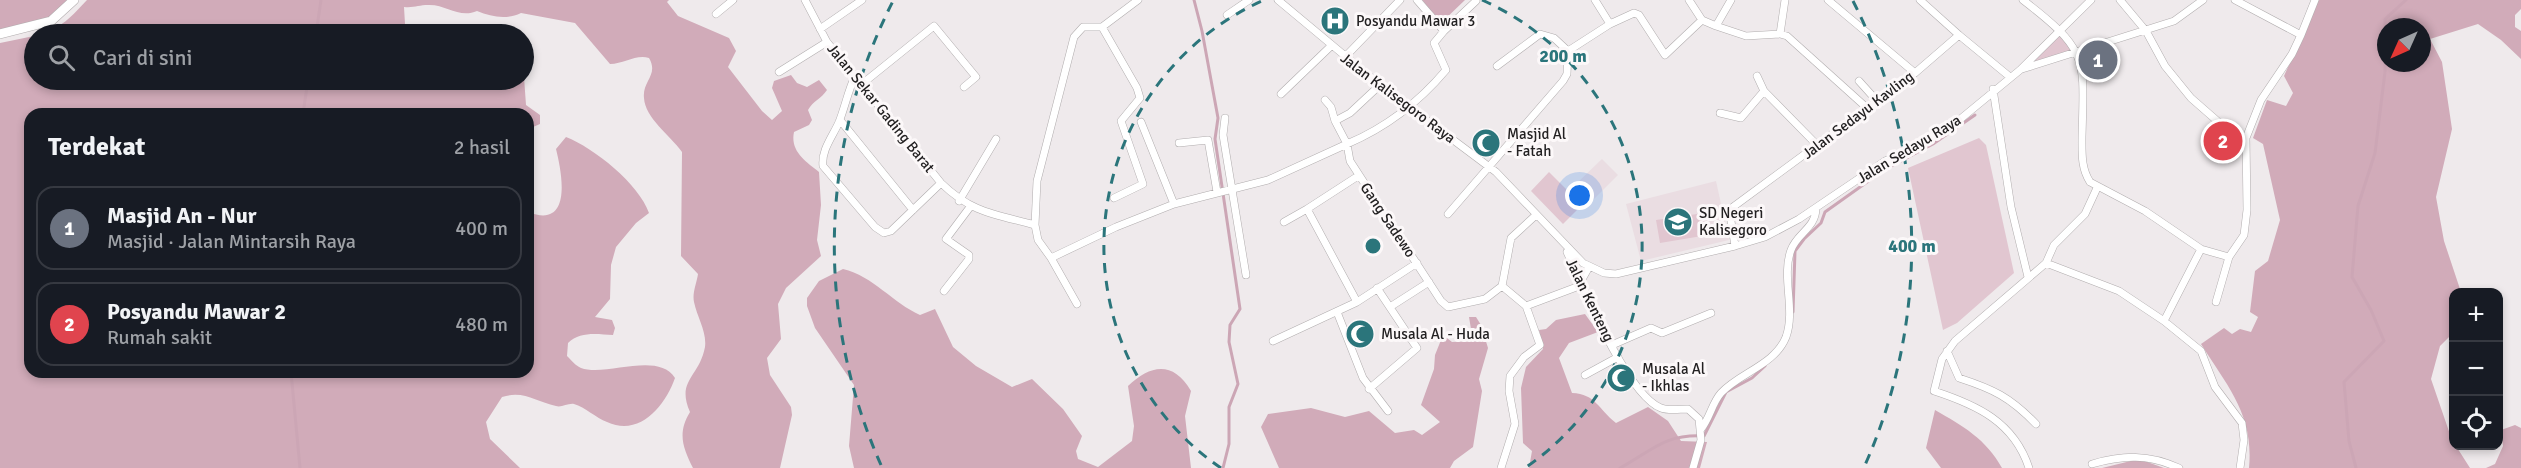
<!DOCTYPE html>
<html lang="id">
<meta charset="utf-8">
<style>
:root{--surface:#171b24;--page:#242831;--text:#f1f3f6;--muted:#9ea1a6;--line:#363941;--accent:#7c3aed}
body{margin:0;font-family:Signika,sans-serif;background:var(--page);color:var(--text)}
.controls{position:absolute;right:18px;bottom:18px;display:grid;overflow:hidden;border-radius:12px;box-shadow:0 3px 9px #0003}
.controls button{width:54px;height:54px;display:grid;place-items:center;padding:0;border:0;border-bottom:2px solid var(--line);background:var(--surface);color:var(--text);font:30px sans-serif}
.compass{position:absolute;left:2377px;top:18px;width:54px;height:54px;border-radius:50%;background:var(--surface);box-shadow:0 3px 9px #0003;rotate:225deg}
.you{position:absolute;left:1580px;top:196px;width:21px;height:21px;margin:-15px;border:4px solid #fff;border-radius:50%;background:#1a73e8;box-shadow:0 0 0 9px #1a73e833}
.badge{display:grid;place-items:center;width:39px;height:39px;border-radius:50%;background:var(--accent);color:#fff;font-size:20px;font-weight:700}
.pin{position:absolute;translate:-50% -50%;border:3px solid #fff;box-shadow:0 2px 6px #0006}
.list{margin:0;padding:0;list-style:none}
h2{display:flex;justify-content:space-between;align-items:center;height:78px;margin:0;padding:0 24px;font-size:26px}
h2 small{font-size:20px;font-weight:400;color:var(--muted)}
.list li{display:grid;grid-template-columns:39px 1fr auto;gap:18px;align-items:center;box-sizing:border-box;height:84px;margin:0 12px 12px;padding:0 12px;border:2px solid var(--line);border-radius:18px}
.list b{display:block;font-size:22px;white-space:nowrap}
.list p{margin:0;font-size:20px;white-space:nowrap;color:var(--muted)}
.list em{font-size:20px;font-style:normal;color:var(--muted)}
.icon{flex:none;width:33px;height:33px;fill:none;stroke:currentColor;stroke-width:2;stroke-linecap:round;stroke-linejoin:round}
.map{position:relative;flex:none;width:2521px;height:468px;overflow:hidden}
.search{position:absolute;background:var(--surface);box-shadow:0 3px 9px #0003;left:24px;top:24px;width:510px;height:66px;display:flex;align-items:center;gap:15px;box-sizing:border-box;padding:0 21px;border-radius:33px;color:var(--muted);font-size:22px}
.panel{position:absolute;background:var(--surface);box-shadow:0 3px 9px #0003;left:24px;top:108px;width:510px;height:270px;border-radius:18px}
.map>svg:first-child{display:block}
.built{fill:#eadde2}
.green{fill:#e1c6d0}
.forest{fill:#d1abb9;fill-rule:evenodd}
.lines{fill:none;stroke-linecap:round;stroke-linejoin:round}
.stream{stroke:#cca6b5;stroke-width:3}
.street-casing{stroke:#b1adae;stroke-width:8}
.secondary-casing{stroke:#b1adae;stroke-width:10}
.street{stroke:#fff;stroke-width:7}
.secondary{stroke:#fff;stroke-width:9}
.ring{fill:none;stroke:#2b757b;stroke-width:3;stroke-dasharray:10 8}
.labels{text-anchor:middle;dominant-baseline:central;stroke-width:6;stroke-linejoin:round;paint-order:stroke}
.poi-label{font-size:15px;fill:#232122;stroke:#fcf8f9;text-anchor:start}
.street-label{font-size:15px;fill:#232122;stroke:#fcf8f9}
.centre{fill:#2b757b;stroke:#fcf8f9;stroke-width:3}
.ring-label{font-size:18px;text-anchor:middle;font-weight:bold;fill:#2b757b;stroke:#fcf8f9;stroke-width:6;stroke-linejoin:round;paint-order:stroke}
</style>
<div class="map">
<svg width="2521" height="468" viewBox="0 0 2521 468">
<rect width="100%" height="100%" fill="#efeaec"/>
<path class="built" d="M1602,159l16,16 -28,28 -16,-17z
M1716,181l13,59 -88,21 -15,-57z"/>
<path class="green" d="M2062,33l12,18 -48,15z
M1979,138l7,7 28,128 -57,50 -14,7 -35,-162z
M1549,172l33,33 -19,19 -32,-33z
M1704,213l4,22 -48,8 -4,-23z"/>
<path class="forest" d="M0,0h71l-20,19 -51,11z
M87,0h582l-2,2 11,14 51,22 7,13 -8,16 34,44 10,9 10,-9 -10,-23 2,-7 17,-6 6,8 10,4 12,-7 8,10c-6,9 -14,11 -19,20l4,10 -3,5 -15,7c-4,19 11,29 25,40l2,33 -4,35 4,16 -35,32 -8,16 3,35 -14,19 3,17 21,32 1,8 -12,53h-87c-10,-20 -16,-35 -3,-56 -14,-32 9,-34 15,-65 2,-15 -8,-30 -11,-45 -2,-9 3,-20 4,-28l-17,-18 1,-104c-12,-17 -37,-34 -38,-54 -2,-17 15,-23 5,-40 -13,-4 -25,6 -39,6l-35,-41 -54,-10c-15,7 -29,4 -44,-2 -18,8 -31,-7 -49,-6 -9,0 -14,3 -24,2l1,17 10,10h-376c21,-4 34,-19 48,-34z
M1422,0h43l-24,23z
M2318,0h203v9l-6,6v12l6,4v28l-20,-19 -23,-16 -48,15 12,23 10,67 -16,68 8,44 17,51h-7l-1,41 -13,13 -9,33 23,67h2l14,22h-221c5,-53 -21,-81 -48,-124l23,-16 8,6 8,-5 11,3 7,-15 -8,-5 5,-41 13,-10 12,-41 -17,-76 -10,-6 14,-38 19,6 7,-13 -9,-17zM2386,27h36v36h-36z
M34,36v44h490v-3l2,28 14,10v9l-7,3 -5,-1v-12h-498v258h498v-160c45,18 34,-39 28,-63l10,-12c28,11 73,47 83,76l-13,10 -20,24 -5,18 -1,34 -15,18 17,3 3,8 -2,7c-16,-1 -33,-4 -45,8l-1,13c4,4 9,10 14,12 25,9 77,-17 94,10 -10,28 -35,59 -68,44 -11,-4 -22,-15 -33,-18 -6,-1 -13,4 -18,2 -20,-4 -32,-16 -54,-9l-16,25 4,17 30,29h-520v-425z
M843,269c30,7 50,34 77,46l15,-6 18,38 23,19 36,21 20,-8 31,30 19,27 -6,15 2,8 20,8 34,-26 2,-15 -6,-40c22,-21 45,-26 63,5l-6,25 6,52h-337l-5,-22 5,-61 -39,-57 -8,-22v-8l12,-17z
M1585,314l13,18 -29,11 -10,15 13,35c24,1 26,16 44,30l32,-16 20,14 13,20 26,1 -7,26h-171l3,-17 -9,-8 -2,-55 5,-21 17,-18 -4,-19 7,-1 10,-9z
M1469,317h7l5,8 7,23 -9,31 3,12 -9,56 -19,14 -4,7h-171l-18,-41 7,-13 43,-6 34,9 24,-6 26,22 19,-3 8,5 18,-13 -19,-17 13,-36 1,-14 8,-20 9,7 21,-1z
M1935,410c28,16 51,29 67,58h-61l-15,-20z
M2515,425l6,3v40h-35l9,-4 8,-18 -2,-16z
M2139,459l25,9h-62z"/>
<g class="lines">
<path class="stream" d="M1194,0l8,31 16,87 -3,21 25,170 -10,16 -1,17 9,42 -9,23v37l-6,24
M316,34l5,-34
M303,114l5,-34
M1793,312l2,-61 9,-12 17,-16 4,-11 59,-42 49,-26 42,-29
M291,372l9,96
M1620,468c33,-18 44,-34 84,-32l22,-44 26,-14 13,-12
M2356,468l-7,-27 -5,-59 40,-41 -13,-31 -19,-33 6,-71 17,-53 10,-81v-53l21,-19"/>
<g class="street-casing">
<path id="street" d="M805,0l22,42 114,141c31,30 53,31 94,42l2,-44 37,-144 9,-10h19l36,-27
M1278,0l102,85 116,87 87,91 21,10 12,1 119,-28 30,-9 34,-18 86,-58 24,-10 49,-30 62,-51 71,-70
M1417,0l27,31 -10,12 12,27c-27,32 -61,58 -99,74l3,17 91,140 7,6 37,-8 17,-13 9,-48 25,-23
M1595,0l15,24
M1689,0l13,20
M1828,0l87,73
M1920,0l39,35
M2023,0c66,51 61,57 59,137 0,16 -1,31 8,45l55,29 56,38 28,8
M2120,0l26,31 19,35 26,32 32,28 23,12 1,72 -3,25 -15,22 -13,45
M2235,0l66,35 -9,19 -31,46 -15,38
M716,14l17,-14
M1227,15l22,-15
M1702,20l14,6 15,-26
M1716,26l30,10 34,-2 7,2 80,72
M1102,27l35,61 3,10 -19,23 22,63 -29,14
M820,29l42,-29
M1444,31l32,-30
M1780,34l5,-34
M2301,35l14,-35
M1345,57l55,-57
M1497,66l43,-32 14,4 14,13
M2022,69l152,-48 29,-21
M779,72l48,-30
M855,76c-7,15 -10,31 -16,46 -6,14 -18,28 -16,44l52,61 9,6 7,-2 50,-48
M1757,76l7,15 53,54
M1859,81l18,20
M862,84l72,-58 42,51 -12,10
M1993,89l18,118 17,70
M1281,94l50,-48
M1325,100l6,7 4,14 15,-8 30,-28
M1720,113l21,5 23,-27
M1225,118l-2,17 23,140
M840,120l73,90
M1141,122l33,82
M1179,143l29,-3 9,52
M959,201l37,-62
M1448,214l115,-133 4,-7 1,-23 42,-27 24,-11 5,2 26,40 37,-35
M1284,222l23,-13
M1035,225l3,15 13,18 65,-31 58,-23 94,-24 79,-36 -12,-23
M1735,246l-5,-31 3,-8 182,-134 44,-38 51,42
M1567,252c15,33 60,143 94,156 7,3 19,1 27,1l11,10 2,21 -8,28
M1051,258l26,46
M2046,263l8,-18 31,-31 12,-26
M1581,281l8,-14
M944,291l25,-32v-4l-23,-16 24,-32
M1357,302l-50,-93 51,-33
M1526,306l56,-21
M1390,307l39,-25
M1337,312l26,66 25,33
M2164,321l37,-72
M1273,341l84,-39 60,-39
M1612,345l39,-17 11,5 49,-20
M1947,351l12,27c34,11 51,19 77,46
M1585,375l33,-18
M1369,389l48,-41 -40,-60
M1701,429c9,-11 11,-26 20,-36 18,-20 54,-28 65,-56 10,-28 -5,-60 5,-87 6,-17 25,-22 25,-42
M2092,464c31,-9 57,-10 87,4
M1501,468l14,-44 -6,-33 1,-15 14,-19 16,-12 -14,-39 -24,-20
M2029,468c-15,-46 -52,-63 -95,-77l8,-32 13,-18 91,-78 73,28 45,30 37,30 14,36 27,36 2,17 -4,28"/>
</g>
<g class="secondary-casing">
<path id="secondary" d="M0,34l51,-13 23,-21"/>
</g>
<use href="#street" class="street"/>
<use href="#secondary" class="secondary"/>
</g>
<g class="ring">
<path d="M1221 468A269 269 0 0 1 1264 0M1482 0A269 269 0 0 1 1525 468"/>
<path d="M881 465A539 539 0 0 1 893 1M1853 1A539 539 0 0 1 1865 465"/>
</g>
<defs>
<g id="hospital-disc" transform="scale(1.5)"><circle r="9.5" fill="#2b757b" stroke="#fcf8f9"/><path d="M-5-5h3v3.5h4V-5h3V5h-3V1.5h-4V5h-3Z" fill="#fff"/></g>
<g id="mosque-disc" transform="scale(1.5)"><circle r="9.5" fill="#2b757b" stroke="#fcf8f9"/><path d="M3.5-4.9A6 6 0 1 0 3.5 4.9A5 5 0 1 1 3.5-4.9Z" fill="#fff"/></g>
<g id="school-disc" transform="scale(1.5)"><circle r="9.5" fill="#2b757b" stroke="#fcf8f9"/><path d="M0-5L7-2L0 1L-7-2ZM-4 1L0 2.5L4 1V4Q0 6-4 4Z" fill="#fff"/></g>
</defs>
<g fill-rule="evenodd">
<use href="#hospital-disc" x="1335" y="21"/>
<use href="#mosque-disc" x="1486" y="143"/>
<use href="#school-disc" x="1678" y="222"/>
<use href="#mosque-disc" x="1360" y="334"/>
<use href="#mosque-disc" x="1621" y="378"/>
</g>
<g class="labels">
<g class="poi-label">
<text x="1356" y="21">Posyandu Mawar 3</text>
<text x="1507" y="134">Masjid Al<tspan x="1507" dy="17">- Fatah</tspan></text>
<text x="1699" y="213">SD Negeri<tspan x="1699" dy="17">Kalisegoro</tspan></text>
<text x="1381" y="334">Musala Al - Huda</text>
<text x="1642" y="369">Musala Al<tspan x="1642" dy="17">- Ikhlas</tspan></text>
</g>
<g class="street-label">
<text transform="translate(1398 98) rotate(37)">Jalan Kalisegoro Raya</text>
<text transform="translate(881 108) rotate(51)">Jalan Sekar Gading Barat</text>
<text transform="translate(1858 115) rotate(-37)">Jalan Sedayu Kavling</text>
<text transform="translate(1909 149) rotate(-31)">Jalan Sedayu Raya</text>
<text transform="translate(1388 220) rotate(56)">Gang Sadewo</text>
<text transform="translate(1590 300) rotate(64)">Jalan Kenteng</text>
</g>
</g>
<circle cx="1373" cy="246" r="9" class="centre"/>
<g class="ring-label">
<text x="1563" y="62">200 m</text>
<text x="1912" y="252">400 m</text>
</g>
</svg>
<div class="controls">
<button>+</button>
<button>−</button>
<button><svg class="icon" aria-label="locate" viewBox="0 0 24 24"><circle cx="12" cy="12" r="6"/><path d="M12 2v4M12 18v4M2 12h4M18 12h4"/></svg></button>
</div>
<svg class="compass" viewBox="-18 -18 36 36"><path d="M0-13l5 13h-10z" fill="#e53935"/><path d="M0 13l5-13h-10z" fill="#9ea1a6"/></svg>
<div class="you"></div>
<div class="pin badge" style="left:2098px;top:60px;background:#6b7280">1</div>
<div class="pin badge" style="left:2223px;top:141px;background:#e0444e">2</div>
<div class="search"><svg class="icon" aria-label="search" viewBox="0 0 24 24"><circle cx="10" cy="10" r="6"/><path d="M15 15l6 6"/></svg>Cari di sini</div>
<section class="panel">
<h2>Terdekat<small>2 hasil</small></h2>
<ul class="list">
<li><span class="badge" style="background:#6b7280">1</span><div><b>Masjid An - Nur</b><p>Masjid · Jalan Mintarsih Raya</p></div><em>400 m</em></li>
<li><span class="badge" style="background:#e0444e">2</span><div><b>Posyandu Mawar 2</b><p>Rumah sakit</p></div><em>480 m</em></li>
</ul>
</section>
</div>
